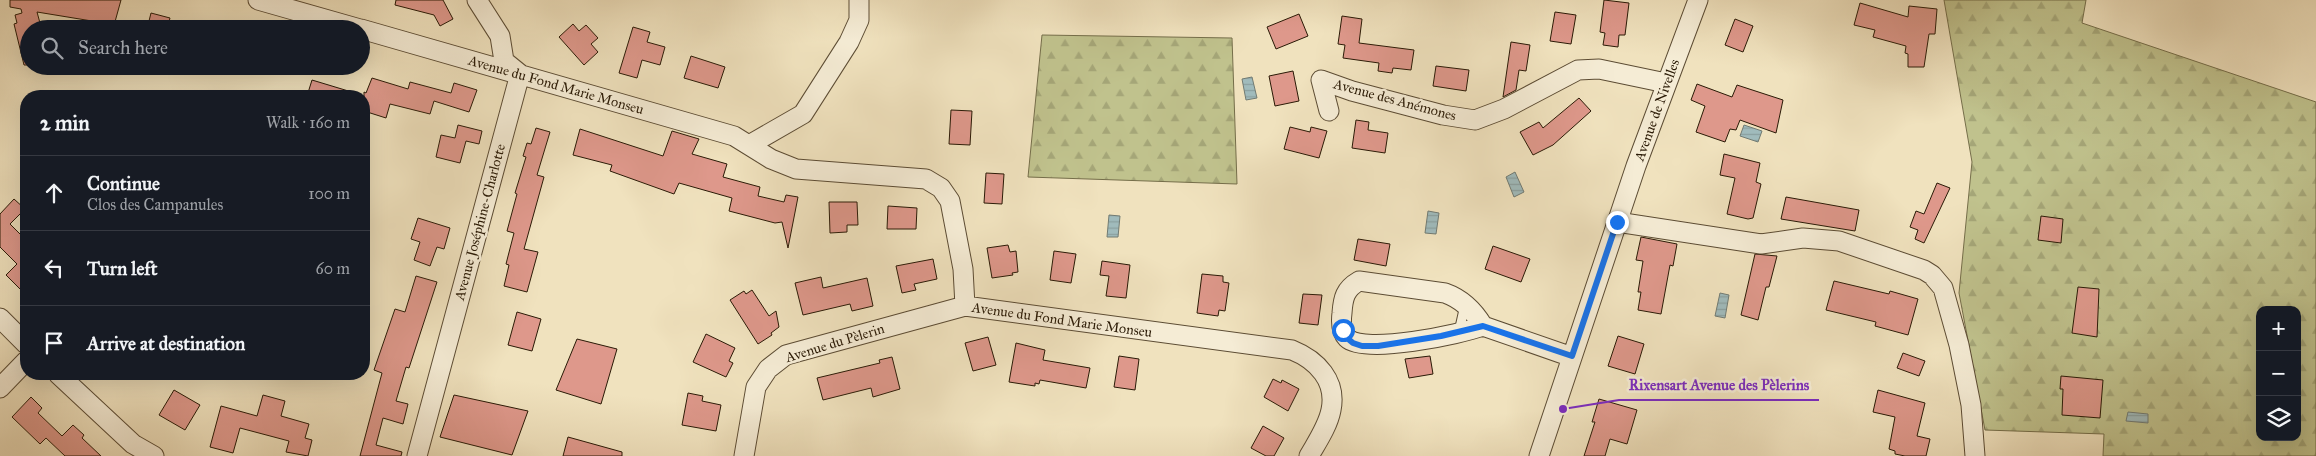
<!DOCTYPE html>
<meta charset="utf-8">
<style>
:root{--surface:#171b24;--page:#242831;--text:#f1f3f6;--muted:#9ea1a6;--line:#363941}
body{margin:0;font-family:"IM FELL Great Primer",serif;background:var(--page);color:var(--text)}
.controls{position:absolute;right:15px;bottom:15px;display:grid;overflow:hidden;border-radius:10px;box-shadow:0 5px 20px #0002}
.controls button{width:45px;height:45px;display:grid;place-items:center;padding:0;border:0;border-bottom:1px solid var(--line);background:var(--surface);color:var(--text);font:25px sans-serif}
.stop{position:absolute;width:15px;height:15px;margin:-11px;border:4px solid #1a73e8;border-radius:50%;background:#fff}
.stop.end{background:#1a73e8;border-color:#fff;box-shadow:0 1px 5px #0008}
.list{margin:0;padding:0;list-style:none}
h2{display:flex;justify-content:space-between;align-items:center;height:65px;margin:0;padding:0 20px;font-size:21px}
h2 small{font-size:16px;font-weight:400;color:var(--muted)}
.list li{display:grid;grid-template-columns:32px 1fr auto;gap:15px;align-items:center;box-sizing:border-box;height:75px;padding:0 20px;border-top:1px solid var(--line)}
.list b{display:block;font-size:19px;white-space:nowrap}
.list p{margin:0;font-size:16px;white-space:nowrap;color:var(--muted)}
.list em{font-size:16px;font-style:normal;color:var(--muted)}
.icon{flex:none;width:28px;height:28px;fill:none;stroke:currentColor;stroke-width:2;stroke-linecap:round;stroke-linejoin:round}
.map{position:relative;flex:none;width:2316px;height:456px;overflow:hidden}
.search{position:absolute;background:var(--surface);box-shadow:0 5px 20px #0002;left:20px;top:20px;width:350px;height:55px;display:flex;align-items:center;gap:12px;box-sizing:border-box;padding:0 18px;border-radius:28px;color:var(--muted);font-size:19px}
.panel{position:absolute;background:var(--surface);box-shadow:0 5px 20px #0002;left:20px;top:90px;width:350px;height:290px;border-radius:20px}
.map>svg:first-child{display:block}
.forest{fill:url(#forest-firs);stroke:#756e4a;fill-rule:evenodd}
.water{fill:url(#water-rules);stroke:#717b73}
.building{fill:#de988b;stroke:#2a1a06}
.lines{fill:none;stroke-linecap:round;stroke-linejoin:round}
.lane-casing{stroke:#5c4c34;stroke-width:11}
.street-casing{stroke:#5c4c34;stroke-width:21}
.lane{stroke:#f5ecd5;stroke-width:9}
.street{stroke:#f5ecd5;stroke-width:19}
.route{stroke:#1a73e8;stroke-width:6}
.labels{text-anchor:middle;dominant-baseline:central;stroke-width:5;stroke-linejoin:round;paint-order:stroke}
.street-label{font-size:14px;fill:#2a1a06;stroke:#f5ecd5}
.leader{fill:none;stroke:#7b2cbf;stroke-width:2}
.callout-dot{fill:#7b2cbf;stroke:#f5ecd5;stroke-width:2}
.callout-label{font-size:15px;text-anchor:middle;font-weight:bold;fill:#7b2cbf;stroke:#f5ecd5;stroke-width:5;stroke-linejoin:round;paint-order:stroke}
</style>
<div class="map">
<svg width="2316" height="456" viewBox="0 0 2316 456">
<defs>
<pattern id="forest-firs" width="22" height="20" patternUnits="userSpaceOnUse" patternTransform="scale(1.25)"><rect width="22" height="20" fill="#c0c28d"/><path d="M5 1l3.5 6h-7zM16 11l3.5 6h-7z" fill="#a5a678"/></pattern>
<pattern id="water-rules" width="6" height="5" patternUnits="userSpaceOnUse" patternTransform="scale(1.25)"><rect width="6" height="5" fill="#a0bbbc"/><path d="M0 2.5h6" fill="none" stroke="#8aa0a0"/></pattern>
</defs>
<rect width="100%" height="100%" fill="#f0e2be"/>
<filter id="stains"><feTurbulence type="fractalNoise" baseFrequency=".004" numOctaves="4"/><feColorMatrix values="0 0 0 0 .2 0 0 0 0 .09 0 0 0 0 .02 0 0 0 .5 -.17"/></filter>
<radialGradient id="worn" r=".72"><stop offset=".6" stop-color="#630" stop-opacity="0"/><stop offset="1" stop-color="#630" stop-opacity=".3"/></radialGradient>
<path class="forest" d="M1944,0h142l-4,23 234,79v354h-213l1,-22 -119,-4 -26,-137 13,-131zM2260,310h37v127h-37z
M1042,35l190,3 5,146 -209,-7z"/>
<path class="water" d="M1252,77l5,21 -11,2 -4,-21z
M1744,125l18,6 -4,11 -18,-6z
M1515,172l9,20 -10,5 -8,-20z
M1428,211l11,2 -3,21 -11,-1z
M1109,215l11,1 -2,21h-11z
M1720,293l9,2 -4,23 -10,-2z
M2128,412l20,2v9l-22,-2z"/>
<path class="building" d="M10,0h111l-8,29 -17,-2 2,-5 -61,-10 3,11 -5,2 1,4h-7v36h-5l-10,-41 3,-1 -2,-8 7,-2 -1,-4 -11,-2z
M396,0h47l10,19 -13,7 -6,-11 -39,-10z
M1604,0l25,3 -4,32h-6l-1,12 -15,-2 2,-12 -5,-1z
M1860,3l48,14 1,-11 28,3 -2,25h-6l-5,33h-16v-13l-3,-1 1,-7 -33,-9 2,-7 -21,-5z
M1555,12l21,3 -5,29 -21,-3z
M151,13l19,5 -3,11h-20z
M1299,14l9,22 -32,13 -9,-22z
M1342,16l20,3 -3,24 55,7 -3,20 -18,-2 -1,5 -14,-2 1,-8 -36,-5 2,-13 -7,-1z
M1735,19l18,7 -10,26 -18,-7z
M573,24l6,7 7,-6 12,13 -7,6 7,8 -14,13 -25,-28z
M633,27l17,5 -3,10 18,5 -5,18 -18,-5 -5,18 -18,-5z
M1511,42l19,3 -4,26 -7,-1 -3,20 -13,7z
M691,56l34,11 -7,21 -34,-10z
M1436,66l33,4 -3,21 -33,-5z
M1293,71l6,30 -24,5 -6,-30z
M372,78l36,11 2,-7 41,11 3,-10 23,7 -8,22 -35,-11 -4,13 -40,-10 -4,14 -22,-7v-19l2,1z
M312,80l43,13v3h-48z
M1697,84l35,13 5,-12 46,15 -7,33 -36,-13 -4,10 -6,-1 -5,13 -29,-10 9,-26 -14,-6z
M1579,98l12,13 -38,34 -20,10 -13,-23 19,-10 4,6z
M951,110l21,1 -2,34 -21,-1z
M1356,120l13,2 -1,8 20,3 -3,20 -33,-5z
M458,125l24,6 -3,13 -13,-3 -6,22 -24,-6 5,-22 14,3z
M1290,127l20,5 1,-5 16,4 -8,27 -35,-9z
M536,128l14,4 -13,43 7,2 -20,72 14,3 -11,40 -23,-6 5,-21 -3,-1 8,-31 -7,-2 10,-37 -2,-1 11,-36 -3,-1 4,-13 4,1z
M580,129l83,27 9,-25 27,8 -7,15 35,10 -4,13 37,10 -2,9 26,6 2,-7 12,2 -10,51 -6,-26 -7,1 -46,-12 3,-13 -53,-15 -5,11 -64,-23 2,-6 -39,-10z
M1724,154l36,9 -4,19 5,2 -8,34 -5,1 -21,-5 8,-36 -15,-3z
M986,173l18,1 -2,30 -18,-1z
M1937,183l13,5 -26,55 -9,-4 3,-9 -8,-3 6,-16 8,3z
M1786,197l73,13 -4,21 -74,-12z
M14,199l11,10 -15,15 16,16v55l-20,-20 11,-11 -17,-17v-33z
M829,202h28l1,23h-11v7l-17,1z
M888,206l29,2 -1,21h-29z
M2041,216l22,3 -2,24 -23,-3z
M418,218l32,10 -6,21 -7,-2 -7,19 -16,-6 6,-18 -9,-3z
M1641,237l36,7 -4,22 -3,-1 -9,49 -23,-4 3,-18h-3l5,-31 -7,-1z
M1358,239l32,5 -4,22 -32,-6z
M1008,245l2,7 6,-1 2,21 -6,1 1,2 -21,3 -5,-30z
M1493,246l37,13 -9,23 -36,-13z
M1054,251l22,3 -5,29 -21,-3z
M1755,254l22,2 -8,31h-3l-8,33 -17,-5z
M933,259l4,20 -23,5 2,6 -14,3 -6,-27z
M1102,261l28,4 -4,33 -20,-2 3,-20 -9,-1z
M1202,274l21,2v6l6,1 -4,28 -6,-1 -1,6 -21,-3z
M416,276l21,6 -28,86 -3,-1 -10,34 12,3 -5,20 -20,-6 -7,27 26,7 -1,4h-41l22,-83 -8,-3 21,-61 10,3z
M821,277l2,11 44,-10 6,28 -21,5 -2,-7 -47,11 -8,-32z
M1834,281l55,13 1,-3 28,8 -10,36 -33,-9 1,-4 -50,-12z
M2078,287l21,2 -2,48 -25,-4z
M752,290l17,26 7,-5 3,16 -8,6 1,2 -14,9 -28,-44 14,-9 2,3z
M1303,294l19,1 -4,30 -19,-2z
M517,312l24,7 -9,32 -24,-6z
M706,334l29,14 -6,13 4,2 -7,14 -33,-15z
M1618,336l26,8 -9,30 -27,-8z
M988,337l8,28 -23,6 -8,-28z
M577,339l40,10 -16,55 -45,-14z
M1016,343l29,7 -2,10 47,8 -4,20 -46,-8 -1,4 -4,-1v3l-26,-4z
M1903,353l22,8 -6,15 -22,-8z
M1119,356l20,3 -4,31 -21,-3z
M1430,356l3,18 -24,4 -4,-19z
M892,357l8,32 -27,8 -2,-9 -48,12 -6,-22 63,-15 -1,-3z
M2061,376l42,4 -3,38 -38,-3 1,-26h-3z
M1273,379l8,4 1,-3 17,9 -11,22 -24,-14z
M174,390l26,15 -15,25 -26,-15z
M1878,390l47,13 -8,33 13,3 -4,17h-21l-10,-2v-3l-6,-2 6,-32 -22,-5z
M688,393l15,3 -1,5 19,4 -5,26 -34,-6z
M263,395l22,6 -4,15 28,8 -4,14 7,2 -4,16 -22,-4 3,-11 -49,-13 -7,25 -23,-6 11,-41 36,10z
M454,395l74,16 -16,44 -72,-18z
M31,397l11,11 -4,5 24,23 11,-11 11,10 -2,3 19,18h-36l-19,-18 -6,6 -28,-27z
M1599,399l38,11 -10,34 -17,-5 -5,17h-21l11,-34h-3z
M1263,426l21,12 -10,18h-8l-15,-8z
M568,437l54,15v4h-59z"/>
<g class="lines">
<g class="lane-casing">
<path id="lane" d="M1459,332l6,-27"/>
</g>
<g class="street-casing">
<path id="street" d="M258,0l102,29
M361,29l373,107 37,23 25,10 130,10 15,9 9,13 13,68 2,37 327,44c25,10 45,31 39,60 -3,16 -14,32 -22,46
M1329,111l-8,-31 31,11 91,24 32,5 29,-11 74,-39 21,-1 67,14
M749,145l54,-31 46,-72 10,-22v-20
M1617,222l144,22 42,-6 36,3 85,29 8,5 11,13 16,57 12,60 4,51
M1359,281l86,12c17,6 29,18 38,33 -22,8 -119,29 -136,12 -6,-6 -6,-17 -5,-25 1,-15 3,-24 17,-32z
M0,318l26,26
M1483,326l89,31
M58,374l75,70 21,12
M0,388l26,-27
M417,456l103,-382 -16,-13 -4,-25 -23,-36
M744,456l12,-69 12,-18 18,-14 179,-49
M1539,456l97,-290 62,-166"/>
</g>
<use href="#lane" class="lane"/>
<use href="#street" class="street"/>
</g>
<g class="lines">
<path class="route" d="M1343,330l4,8 6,5 9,3h16l63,-10 42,-10 89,30 45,-134"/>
</g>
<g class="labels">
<g class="street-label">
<text transform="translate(556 85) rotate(16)">Avenue du Fond Marie Monseu</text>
<text transform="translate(1395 100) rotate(15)">Avenue des Anémones</text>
<text transform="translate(1657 110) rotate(-70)">Avenue de Nivelles</text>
<text transform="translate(480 222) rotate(-75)">Avenue Joséphine-Charlotte</text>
<text transform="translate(1062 320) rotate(8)">Avenue du Fond Marie Monseu</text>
<text transform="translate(835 343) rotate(-17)">Avenue du Pèlerin</text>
</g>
</g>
<path class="leader" d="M1563 409L1619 400H1819"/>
<circle class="callout-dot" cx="1563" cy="409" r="5"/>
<g class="callout-label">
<text x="1719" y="390">Rixensart Avenue des Pèlerins</text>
</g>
<rect width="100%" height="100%" filter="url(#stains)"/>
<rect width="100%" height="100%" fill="url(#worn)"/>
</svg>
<div class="controls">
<button>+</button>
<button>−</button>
<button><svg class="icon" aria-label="layers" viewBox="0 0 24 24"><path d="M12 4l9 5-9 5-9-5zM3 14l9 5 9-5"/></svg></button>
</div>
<div class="stop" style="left:1343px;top:330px"></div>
<div class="stop end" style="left:1617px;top:222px"></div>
<div class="search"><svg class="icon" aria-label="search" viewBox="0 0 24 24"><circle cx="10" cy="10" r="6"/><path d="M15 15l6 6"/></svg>Search here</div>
<section class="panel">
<h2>2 min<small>Walk · 160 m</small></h2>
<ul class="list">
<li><svg class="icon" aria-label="ahead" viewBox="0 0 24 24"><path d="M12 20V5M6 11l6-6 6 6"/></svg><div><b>Continue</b><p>Clos des Campanules</p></div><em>100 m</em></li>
<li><svg class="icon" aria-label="left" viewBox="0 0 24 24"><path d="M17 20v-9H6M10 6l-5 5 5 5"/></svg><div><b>Turn left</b></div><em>60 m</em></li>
<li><svg class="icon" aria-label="arrive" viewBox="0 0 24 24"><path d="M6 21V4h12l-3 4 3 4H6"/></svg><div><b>Arrive at destination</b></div></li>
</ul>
</section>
</div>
